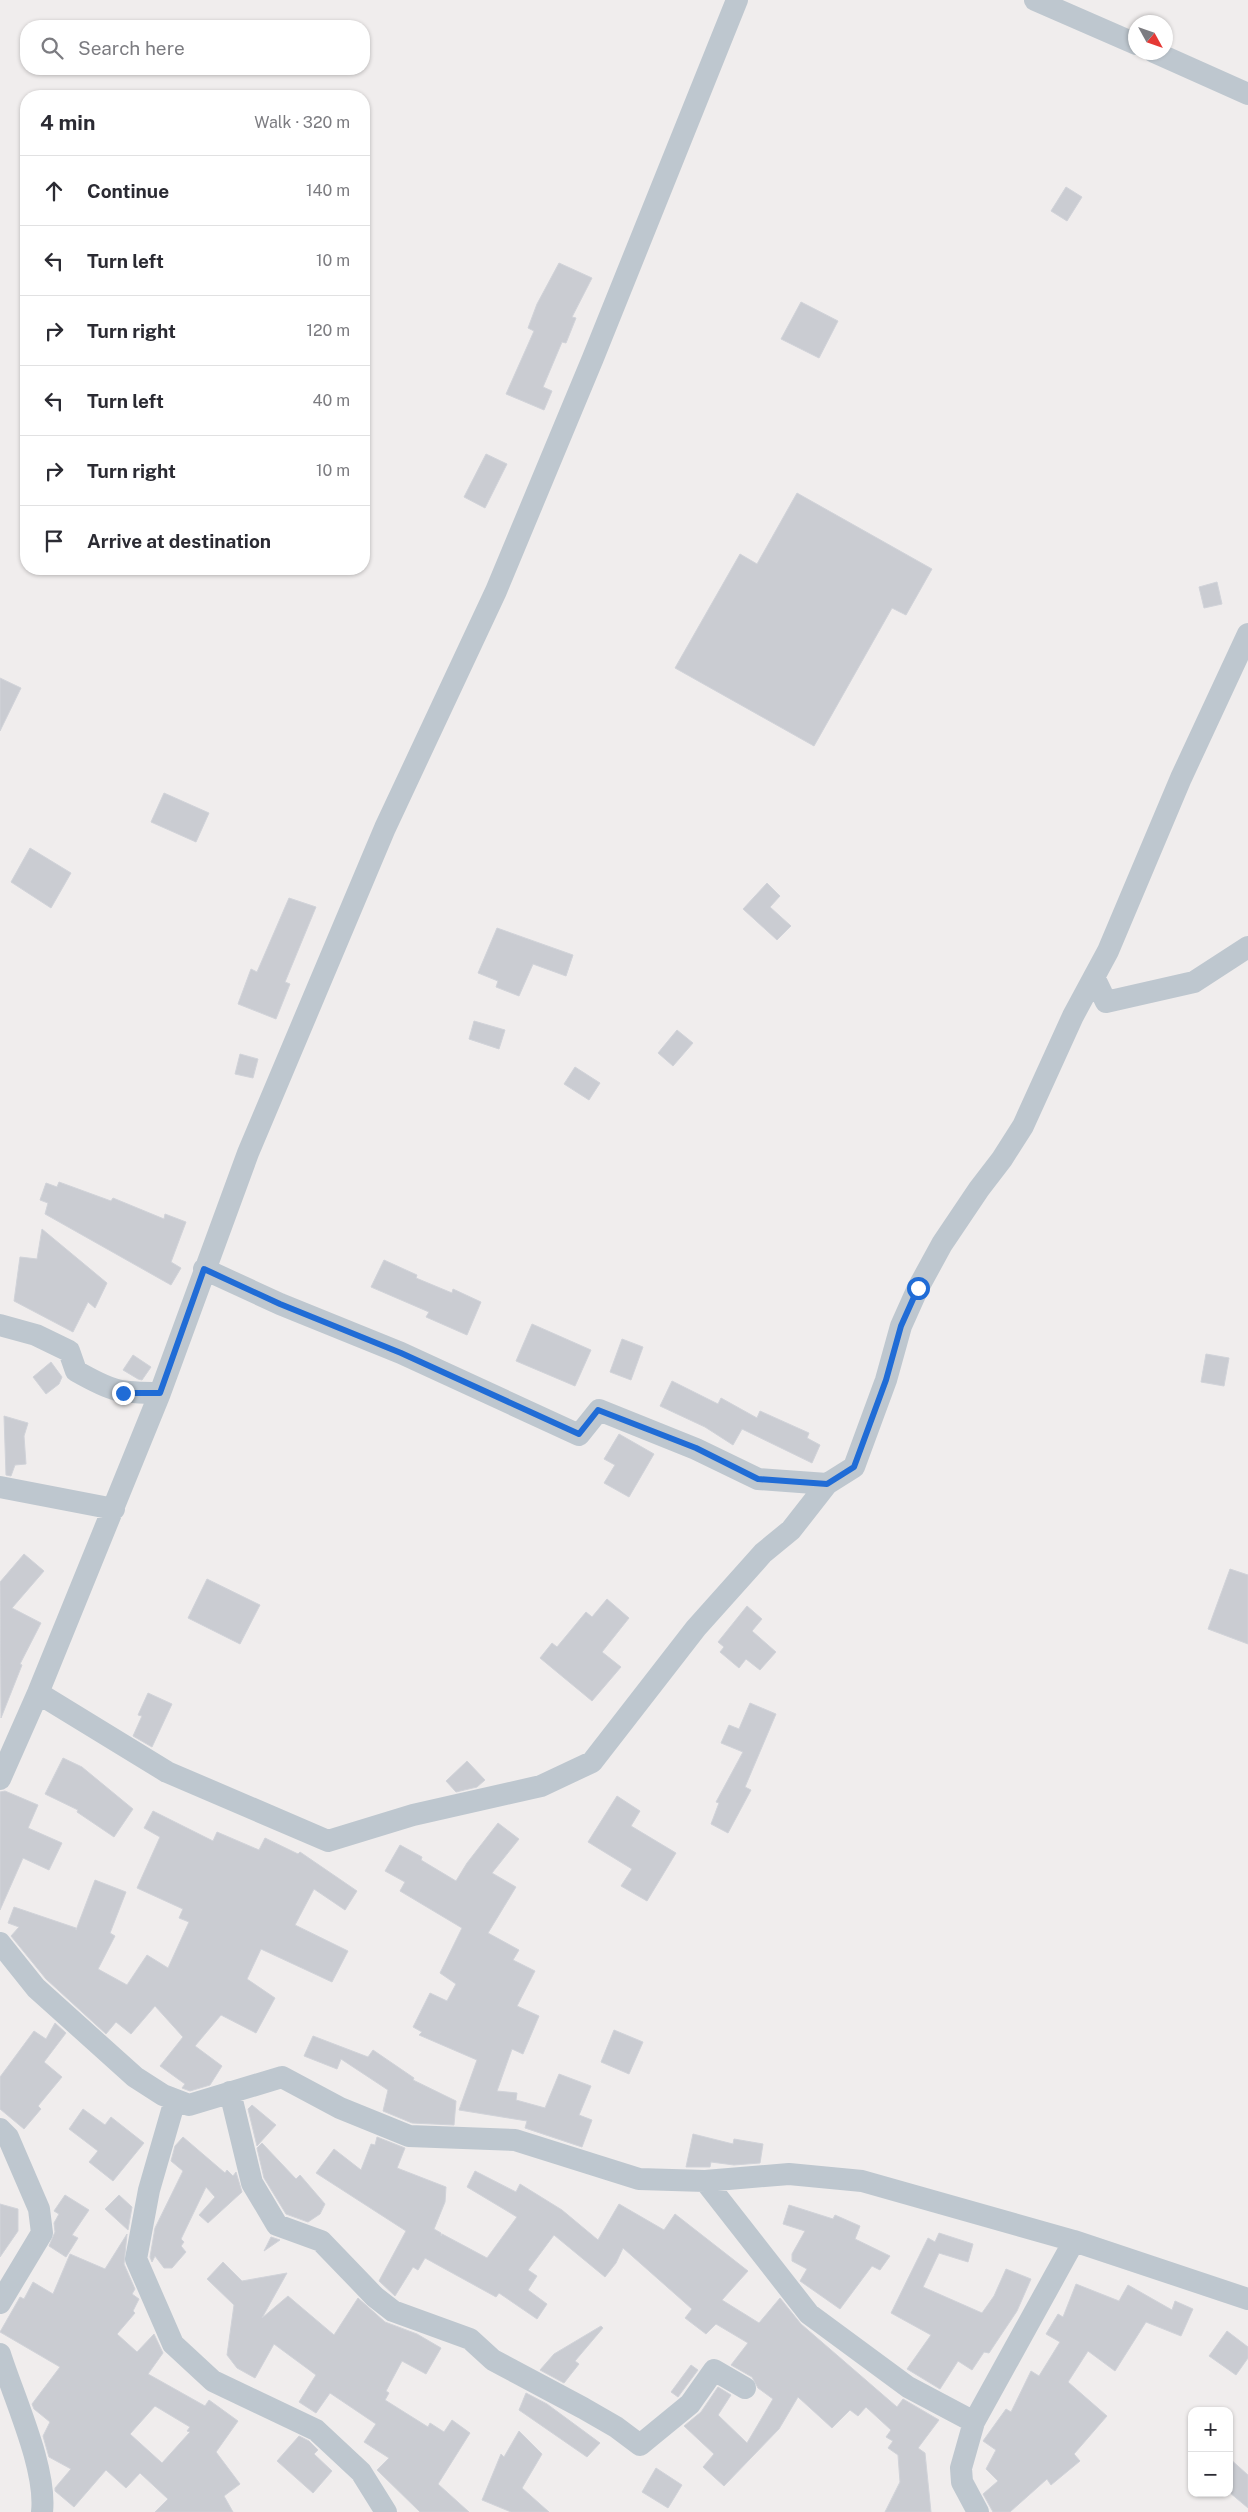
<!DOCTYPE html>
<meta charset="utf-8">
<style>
:root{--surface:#fff;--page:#f7f7f7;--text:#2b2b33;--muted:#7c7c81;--line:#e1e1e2}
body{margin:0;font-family:"Public Sans",sans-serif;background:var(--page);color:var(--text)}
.controls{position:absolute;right:15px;bottom:15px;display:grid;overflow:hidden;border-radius:10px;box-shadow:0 1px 4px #0004}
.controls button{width:45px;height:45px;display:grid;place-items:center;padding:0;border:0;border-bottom:1px solid var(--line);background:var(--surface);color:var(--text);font:25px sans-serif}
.compass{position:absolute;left:1128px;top:15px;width:45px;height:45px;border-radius:50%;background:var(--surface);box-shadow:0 1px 4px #0004;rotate:130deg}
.stop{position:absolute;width:15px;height:15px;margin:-11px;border:4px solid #206cd6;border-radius:50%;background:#fff}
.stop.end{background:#206cd6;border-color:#fff;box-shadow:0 1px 5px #0008}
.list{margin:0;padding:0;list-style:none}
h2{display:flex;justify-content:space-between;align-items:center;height:65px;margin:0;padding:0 20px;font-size:21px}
h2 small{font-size:16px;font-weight:400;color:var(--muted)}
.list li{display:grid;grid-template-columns:32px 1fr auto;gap:15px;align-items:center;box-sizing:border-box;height:70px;padding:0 20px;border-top:1px solid var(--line)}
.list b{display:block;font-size:19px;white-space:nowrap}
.list em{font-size:16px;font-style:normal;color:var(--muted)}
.icon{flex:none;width:28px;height:28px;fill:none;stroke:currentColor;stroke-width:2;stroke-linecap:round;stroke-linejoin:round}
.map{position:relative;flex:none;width:1248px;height:2512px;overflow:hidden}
.search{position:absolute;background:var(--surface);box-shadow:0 1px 4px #0004;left:20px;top:20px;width:350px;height:55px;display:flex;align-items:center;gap:12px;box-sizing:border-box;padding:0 18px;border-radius:20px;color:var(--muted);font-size:19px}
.panel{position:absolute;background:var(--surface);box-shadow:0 1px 4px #0004;left:20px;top:90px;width:350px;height:485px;border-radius:20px}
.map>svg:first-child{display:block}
.building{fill:#caccd2;stroke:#d1d3d9;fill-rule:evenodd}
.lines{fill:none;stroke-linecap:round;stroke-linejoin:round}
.minor{stroke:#bec7cf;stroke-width:22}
.route{stroke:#206cd6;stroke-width:6}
</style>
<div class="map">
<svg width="1248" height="2512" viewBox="0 0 1248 2512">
<rect width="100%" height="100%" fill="#f0eded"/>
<path class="building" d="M1066,187l16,10 -15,24 -16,-10z
M559,263l33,15 -20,39 4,1 -10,25 -4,-1 -19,45 9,4 -8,19 -38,-16 28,-63 -6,-3 9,-24z
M801,302l37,19 -19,37 -38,-19z
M486,454l21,10 -22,44 -21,-11z
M797,493l135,76 -26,46 -14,-7 -78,138 -139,-78 65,-114 17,10z
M1217,582l5,22 -18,4 -5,-21z
M0,678l21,10 -21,43z
M164,793l45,20 -13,29 -45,-20z
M30,848l41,25 -20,35 -40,-26z
M767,883l13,13 -10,11 21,19 -14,14 -34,-31z
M289,898l27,9 -31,75 5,2 -14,35 -38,-15 13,-35 6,3z
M497,928l76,27 -7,21 -33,-12 -14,32 -23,-9 2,-6 -20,-8z
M474,1021l31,9 -6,19 -30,-10z
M677,1030l16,13 -20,23 -15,-13z
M240,1054l18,5 -5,19 -18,-4z
M575,1067l25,16 -11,17 -25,-16z
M59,1182l52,19 2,-3 51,21 1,-5 21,8 -15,40 10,6 -10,17 -126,-71 3,-11 -8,-3 6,-17 11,4z
M42,1229l65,54 -12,25 -7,-6 -15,30 -59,-31 6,-44 17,2z
M384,1260l33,15 -1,3 36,15 1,-4 28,13 -14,33 -41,-18 3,-5 -58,-25z
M532,1324l59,26 -16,36 -59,-25z
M622,1339l21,8 -12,33 -21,-8z
M1206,1354l23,4 -5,28 -23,-4z
M133,1355l18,12 -9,13 -4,-1 -15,-9z
M51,1362l11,15 -3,7 -13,10 -13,-17z
M672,1381l46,23 3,-6 36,20 3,-7 49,22 -2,5 13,7 -8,18 -70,-34 -9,16 -28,-18 -45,-21z
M4,1416l24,7 -4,13 2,28 -11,1 -4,11 -5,-1z
M619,1434l35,20 -25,43 -25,-14 11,-18 -11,-6z
M24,1554l20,17 -32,37 29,15 -21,41 2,1 -21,53 -1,-136z
M1230,1569l18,6v69l-40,-15z
M207,1579l53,26 -20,39 -52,-26z
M607,1599l22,19 -27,34 19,15 -29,34 -52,-43 12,-15 5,4 29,-35 6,5z
M747,1606l15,13 -10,12 24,21 -16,18 -14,-11 -7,9 -19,-16 4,-5 -6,-5z
M148,1693l24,11 -20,43 -19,-11 9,-20 -4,-1z
M750,1703l26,11 -31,73 6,3 -23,43 -17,-9 8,-21 -3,-1 27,-50 -22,-9 8,-18 10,4z
M63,1758l19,9 51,42 -19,28 -37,-25 1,-2 -33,-16z
M467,1761l18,19 -8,7 -21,5 -10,-11z
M5,1791l33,14 -10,23 34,15 -13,27 -26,-12 -23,52v-118z
M617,1796l23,15 -9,15 45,27 -29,48 -26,-15 11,-17 -44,-27z
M153,1811l60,30 4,-9 42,18 6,-12 33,16 2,-2 57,39 -12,19 -31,-21 -19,36 53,26 -16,31 -71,-33 -14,30 28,19 -19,35 -35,-18 -26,31 27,20 -12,19 -20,6 -8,-3 3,-4 -25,-18 23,-29 -28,-31 -24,28 -15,-12 -10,12 -60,-55 -35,-43 8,-9 -11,-4 6,-16 62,21v2l19,-50 31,12 -16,41 5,3 -17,33 29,16 20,-30 21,13 21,-46 -10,-4 4,-9 -46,-21 23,-51 -16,-9z
M498,1823l21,16 -27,34 24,14 -28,46 31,17 -6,10 22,11 -18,35 22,10 -16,38 -11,-5 -15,42 20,2 -1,7 29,8 14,-34 32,12 -12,29 13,5 -10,27 -57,-19 2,-7 -68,-11 18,-50 -58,-25 3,-3 -9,-5 17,-34 17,8 9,-17 -16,-11 22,-45 -62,-37 5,-9 -20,-11 15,-26 22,12 -1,3 35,21 11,-18z
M55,2023l11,10 -22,29 18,15 -24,29 3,3 -17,20 -24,-20v-32l34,-46 12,8z
M614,2030l29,12 -14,32 -28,-12z
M313,2036l55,21 5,-7 41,28 -1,2 43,21 -2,24 -42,-2 -29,-12 5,-21 -47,-31 -4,10 -33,-13z
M252,2105l24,20 -19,21 -9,-37z
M83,2109l22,16 6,-8 33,26 -31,38 -24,-19 9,-11 -29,-22z
M693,2134l40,10 1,-5 29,5 -3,19 -26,2 -23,-3 -1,5h-24z
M183,2137l42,36 2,-3 6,6 3,-4 6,20 -34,31 -9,-8 16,-18 -9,-10 -25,52 3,3 -3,4 5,6 -14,16h-8l-9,-12 -3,6 -2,-5 5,-29 28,-57 -12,-10 4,-15z
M377,2137l28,11 -8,20 49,19 -1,15 -11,27 7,4v3l1,-2 45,24 30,-41 -50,-30 8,-16 41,21 4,-8 42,26 36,30 21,-36 45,26 11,-16 73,57 -26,29 37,23 21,-25 21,26 96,83 6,-8 36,21 -21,28 7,5 6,59h-46l15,-30 -2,-27 -10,-7 5,-7 -7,-4 5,-7 -25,-23 -8,9 -8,-6 -18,18 -34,-31 -19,32 -55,57 -21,-19 11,-13 -30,-28 17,-14 17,-25 13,8 -13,20 29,28 26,-44 -15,-11 -6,-11 -21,-12 17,-22 -32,-19 -10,10 -21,-16 7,-9 -69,-61 -7,15 -11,14 -51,-42 -26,35 9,6 -9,14 19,14 -10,15 -38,-26 -3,4 -71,-39 -7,12 -5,-3 -18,29 -16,-15 27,-50 -90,-58 18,-24 27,21 10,-26 4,1z
M262,2143l34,36 4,-4 25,29 -5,10 -12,8 -22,-8 -22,-36 -7,-30z
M65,2195l24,15 -17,25 6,3 -12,19 -17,-11 6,-14 -1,-9 5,-9 -5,-3z
M119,2195l13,12 -4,23 -23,-21z
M0,2204l18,5v22l-18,26z
M789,2205l44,14 2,-4 25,11 -5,13 35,17 -10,14 -8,-4 -32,43 -40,-28 7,-12 -15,-8v-7l13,-23 -22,-7z
M939,2233l34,11 -5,18 -29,-9 -16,34 59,26 12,-17 12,-27 25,10 -14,32 -28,42 -5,-1 -12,18 -14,-9 -18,28 -33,-20 24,-34 -40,-22 37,-75 7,4z
M127,2234l-3,30 11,25 -3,5 7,5 -6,12 2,2 -18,21 20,18 17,-18 9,19 -15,21 57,32 4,-6 29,21 -22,31 24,32 -16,12 9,16h-78l13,-13 -28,-26 -14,15 -20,-18 -32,37 -19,-16v-3l16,-19 -22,-12 -6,-21 7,-14 -16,-13 -2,-5 28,-37 -60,-35 20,-35 4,2 9,-17 20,12 17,-40 35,15zM155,2406l35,21 -3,4 3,1 -28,31 -32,-29z
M271,2237l9,3 -16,11z
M223,2262l19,19 45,-8 -25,45 26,-22 46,39 24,-37 27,24 32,12 24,14 -15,26 -24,-13 -16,30 3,2 -4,7 43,27 2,-4 14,9 8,-12 18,13 -32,51 31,28h-49l-43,-42 12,-12 -25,-16 12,-18 -46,-31 -14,20 -17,-11 17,-27 -42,-31 -19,34 -18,-10 -10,-13 7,-50 -27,-26z
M1076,2284l43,17 9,-16 44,25 3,-9 18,8 -12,27 -35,-14 -31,49 -27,-20 -20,31 39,34 -33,38 6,7 -29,24 -4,-6 -37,33h-17l-10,-18 15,-13 -12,-12 10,-19 -13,-9 23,-32 5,3 20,-41 8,5 21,-34 -14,-8 12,-20 5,3z
M601,2326l2,2 -28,33 4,3 -15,19 -24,-13 14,-16z
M1227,2331l21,16v11l-12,17 -27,-19z
M691,2365l7,5 -20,27 -7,-5z
M526,2393l21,11 53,39 -13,14 -68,-47z
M519,2431l23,23 -20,34 27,24h-38l-29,-12 19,-46 3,3z
M299,2436l10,5 9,9 -4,4 18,17 -19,22 -36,-32z
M1229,2458l19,17v33l-19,-16z
M656,2468l26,17 -14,23 -26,-16z"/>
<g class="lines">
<path class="minor" d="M1035,0l101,44
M1154,52l94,42
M1094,977l12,25 88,-20 54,-35
M204,1269l76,35 121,49 178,82 20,-25 97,39 62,30 69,5
M0,1325l36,10 33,16 7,20c37,21 43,22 84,22
M0,1487l114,22
M38,1693l129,79 161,69 85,-26 128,-29 51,-24 104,-134 67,-75 28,-23 36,-46 27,-17 32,-87 15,-54 17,-38 24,-44 37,-55 23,-30 21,-33 50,-110 35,-65 73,-173 67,-144
M0,1779l38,-86 122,-300 88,-240 137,-325 111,-237 97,-233 144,-358
M0,1943l36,45 99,89 28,18 26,10 93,-28 58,31 69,28 106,4 124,39 66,2 84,-7 73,7 212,60 174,58
M230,2092l22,91 25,42 44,16 54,56 18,14 77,28 23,21 90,48 33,19 24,18 50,-41 24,-34 31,18
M175,2100l-26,90 -13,69 37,85 40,37 103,49 45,42 25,40
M0,2129l8,8 31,72 3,24 -42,70
M705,2181l104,133 99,73 66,35
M0,2354c14,44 47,115 42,158
M978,2512l-16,-30 -1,-14 13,-46 100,-181"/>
</g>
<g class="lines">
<path class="route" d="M123,1393h37l44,-124 76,35 121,49 178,81 19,-24 98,38 62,31 69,5 27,-17 32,-87 15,-54 17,-38"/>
</g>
</svg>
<div class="controls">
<button>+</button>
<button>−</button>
</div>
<svg class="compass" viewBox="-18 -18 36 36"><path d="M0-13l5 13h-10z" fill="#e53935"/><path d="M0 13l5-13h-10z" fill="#7c7c81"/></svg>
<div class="stop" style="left:918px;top:1288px"></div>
<div class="stop end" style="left:123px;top:1393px"></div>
<div class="search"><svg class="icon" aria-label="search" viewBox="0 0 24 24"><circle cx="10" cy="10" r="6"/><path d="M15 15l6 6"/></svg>Search here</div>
<section class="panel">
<h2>4 min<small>Walk · 320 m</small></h2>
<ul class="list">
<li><svg class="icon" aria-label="ahead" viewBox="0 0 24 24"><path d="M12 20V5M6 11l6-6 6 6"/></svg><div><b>Continue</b></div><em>140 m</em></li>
<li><svg class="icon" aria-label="left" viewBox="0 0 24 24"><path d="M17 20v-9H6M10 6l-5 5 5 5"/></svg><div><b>Turn left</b></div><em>10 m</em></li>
<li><svg class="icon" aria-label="right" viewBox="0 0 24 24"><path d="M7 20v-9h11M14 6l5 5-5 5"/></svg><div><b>Turn right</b></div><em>120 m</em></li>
<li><svg class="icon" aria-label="left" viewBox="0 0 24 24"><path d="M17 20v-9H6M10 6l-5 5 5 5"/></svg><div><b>Turn left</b></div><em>40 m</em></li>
<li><svg class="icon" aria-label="right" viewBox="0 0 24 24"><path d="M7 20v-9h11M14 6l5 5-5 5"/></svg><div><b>Turn right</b></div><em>10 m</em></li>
<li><svg class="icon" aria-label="arrive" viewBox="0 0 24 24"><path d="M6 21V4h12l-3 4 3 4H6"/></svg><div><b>Arrive at destination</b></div></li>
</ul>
</section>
</div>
